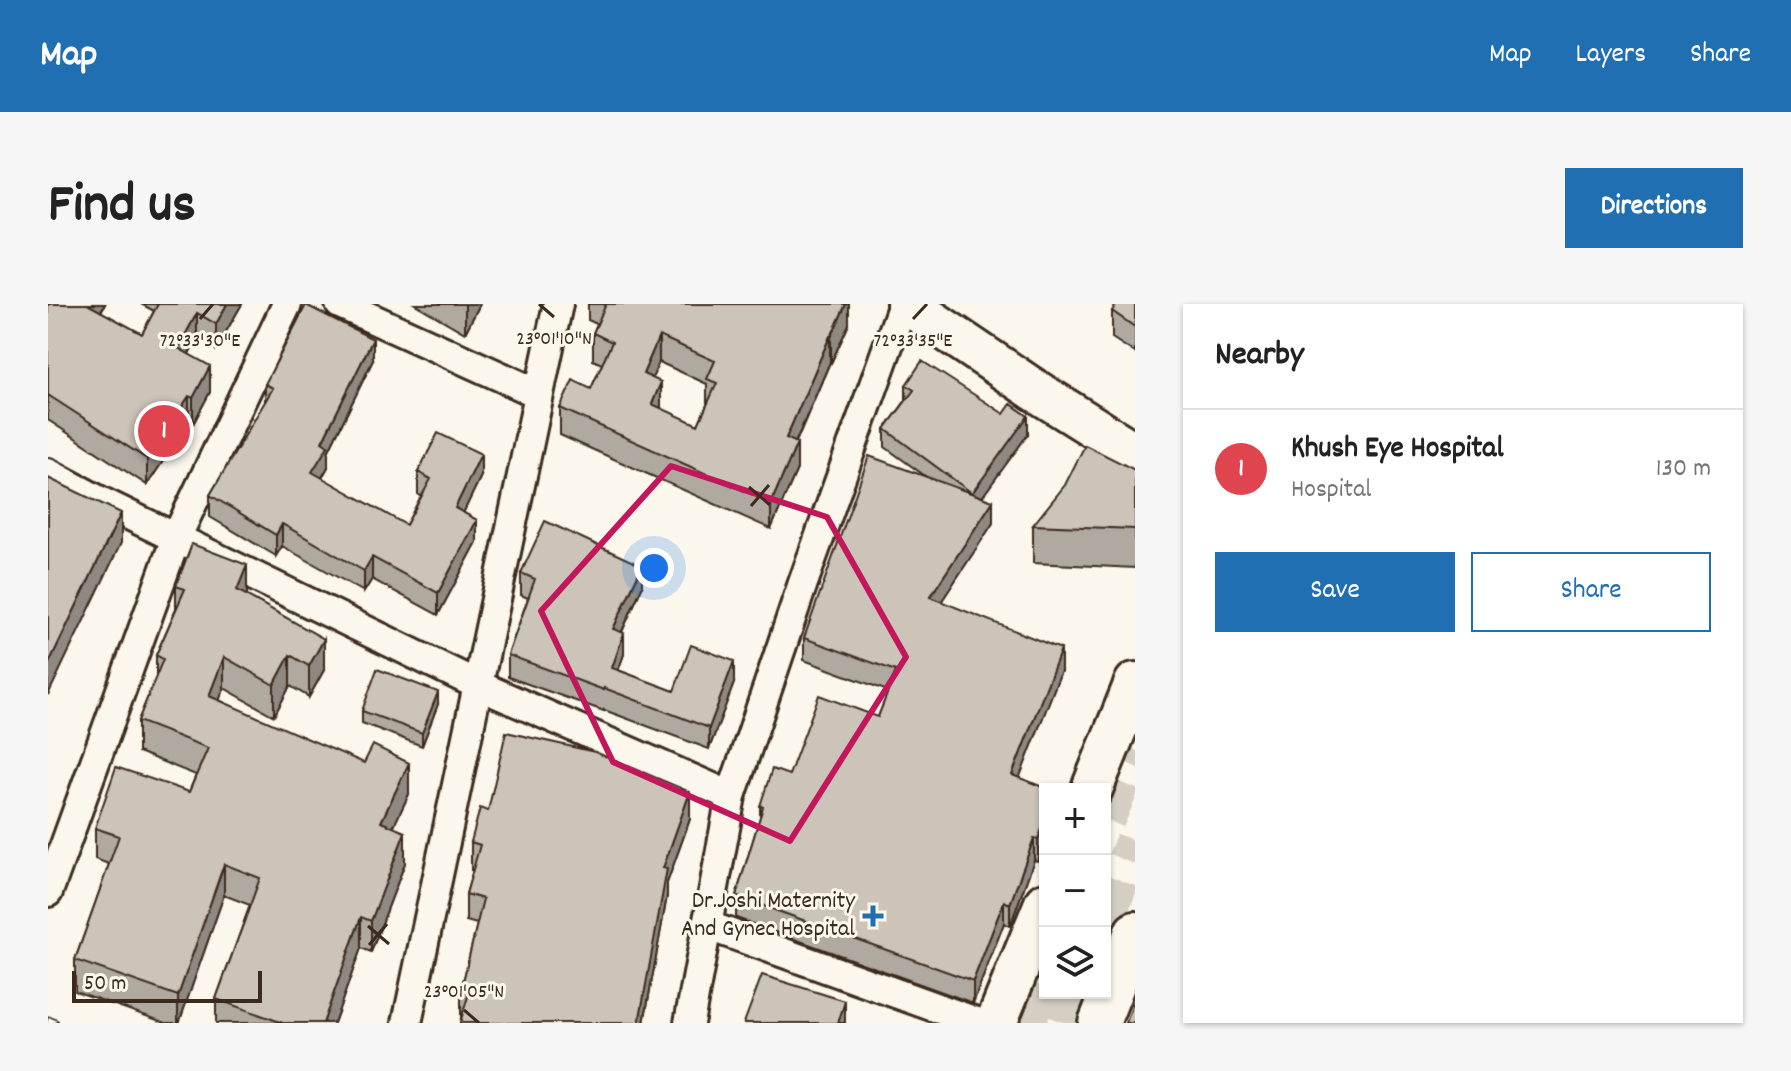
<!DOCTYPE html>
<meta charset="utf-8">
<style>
:root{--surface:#fff;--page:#f6f6f6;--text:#222;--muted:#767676;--line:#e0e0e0;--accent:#1f6fb2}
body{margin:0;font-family:Dekko,sans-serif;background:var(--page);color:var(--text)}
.controls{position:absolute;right:24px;bottom:24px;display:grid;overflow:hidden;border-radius:0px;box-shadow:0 2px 6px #0004}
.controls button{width:72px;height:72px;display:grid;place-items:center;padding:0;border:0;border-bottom:2px solid var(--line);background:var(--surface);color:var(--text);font:40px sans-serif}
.scale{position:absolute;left:24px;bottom:20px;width:190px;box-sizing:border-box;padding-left:8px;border:4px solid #3b2a1e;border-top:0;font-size:22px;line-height:28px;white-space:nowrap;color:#3b2a1e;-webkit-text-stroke:6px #fbf7ec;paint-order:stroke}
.you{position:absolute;left:606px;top:264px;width:28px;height:28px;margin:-20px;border:6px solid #fff;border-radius:50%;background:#1a73e8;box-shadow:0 0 0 12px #1a73e833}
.badge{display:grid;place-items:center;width:52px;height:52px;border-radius:50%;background:var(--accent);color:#fff;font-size:26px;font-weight:700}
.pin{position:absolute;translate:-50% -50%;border:4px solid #fff;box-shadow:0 2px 8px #0006}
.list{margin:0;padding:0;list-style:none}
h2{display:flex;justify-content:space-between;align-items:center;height:104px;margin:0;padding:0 32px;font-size:34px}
h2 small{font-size:26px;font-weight:400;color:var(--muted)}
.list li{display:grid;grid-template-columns:52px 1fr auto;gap:24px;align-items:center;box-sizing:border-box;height:120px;padding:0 32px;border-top:2px solid var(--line)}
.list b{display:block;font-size:30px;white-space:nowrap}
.list p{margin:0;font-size:26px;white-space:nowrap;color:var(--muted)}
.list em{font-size:26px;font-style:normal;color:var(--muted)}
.actions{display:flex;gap:16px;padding:24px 32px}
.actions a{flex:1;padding:18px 0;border:2px solid var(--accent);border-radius:0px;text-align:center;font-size:28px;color:var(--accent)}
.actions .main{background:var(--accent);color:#fff}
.icon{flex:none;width:44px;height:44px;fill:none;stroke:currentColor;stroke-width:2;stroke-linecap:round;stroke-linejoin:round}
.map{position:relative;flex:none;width:1087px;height:719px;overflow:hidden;border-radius:0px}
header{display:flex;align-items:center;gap:48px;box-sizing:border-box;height:112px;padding:0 40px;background:var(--accent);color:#fff}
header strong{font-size:38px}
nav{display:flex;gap:44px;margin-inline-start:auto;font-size:28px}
.intro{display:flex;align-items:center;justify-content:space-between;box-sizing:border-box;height:192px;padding:0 48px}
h1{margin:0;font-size:56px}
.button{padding:20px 36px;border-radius:0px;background:var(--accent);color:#fff;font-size:28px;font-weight:700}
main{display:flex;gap:48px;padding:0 48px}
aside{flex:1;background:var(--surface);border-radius:0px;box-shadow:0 2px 6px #0004}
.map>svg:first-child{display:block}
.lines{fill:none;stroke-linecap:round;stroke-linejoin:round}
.secondary-tunnel{stroke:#d5cec3;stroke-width:40;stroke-dasharray:40 20;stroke-linecap:butt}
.street-casing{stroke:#3b2a1e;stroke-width:34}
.secondary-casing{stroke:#3b2a1e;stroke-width:46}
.street{stroke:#fbf7ec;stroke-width:28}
.secondary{stroke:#fbf7ec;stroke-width:40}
.rail-casing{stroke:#3b2a1e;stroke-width:9}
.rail{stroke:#fbf7ec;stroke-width:6;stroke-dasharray:18;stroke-linecap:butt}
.wall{fill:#afa99f;stroke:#3b2a1e;stroke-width:2;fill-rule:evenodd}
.shaded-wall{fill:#8f8982;stroke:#3b2a1e;stroke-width:2}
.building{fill:#ccc4b9;stroke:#3b2a1e;stroke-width:2;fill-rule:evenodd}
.marked{fill:none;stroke:#c2185b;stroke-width:6;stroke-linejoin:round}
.ticks{fill:none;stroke:#3b2a1e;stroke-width:3}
.poi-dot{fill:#1f6fb2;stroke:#fbf7ec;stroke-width:3}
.labels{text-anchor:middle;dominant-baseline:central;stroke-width:6;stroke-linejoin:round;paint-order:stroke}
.poi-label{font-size:24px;fill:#3b2a1e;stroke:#fbf7ec;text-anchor:end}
.ticks-label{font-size:20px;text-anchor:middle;fill:#3b2a1e;stroke:#fbf7ec;stroke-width:6;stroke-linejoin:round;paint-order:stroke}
</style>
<header>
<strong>Map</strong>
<nav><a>Map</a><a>Layers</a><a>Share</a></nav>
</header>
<div class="intro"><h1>Find us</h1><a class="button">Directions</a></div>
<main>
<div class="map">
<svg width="1087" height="719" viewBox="0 0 1087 719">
<rect width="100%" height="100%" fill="#fbf7ec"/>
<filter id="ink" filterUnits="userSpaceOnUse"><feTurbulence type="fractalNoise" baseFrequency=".0125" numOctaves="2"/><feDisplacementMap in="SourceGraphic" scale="16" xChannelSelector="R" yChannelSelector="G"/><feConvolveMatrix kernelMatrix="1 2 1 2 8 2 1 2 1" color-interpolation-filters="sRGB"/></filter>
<g filter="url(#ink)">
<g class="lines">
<path class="secondary-tunnel" d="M1057,515l30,-69
M1057,613l30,-76
M977,719l20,-51
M1017,719l11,-30"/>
<g class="street-casing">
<path id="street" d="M292,0l199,90
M0,169l52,28 378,184 253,111
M0,588l128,-354 111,-234
M658,621l273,98
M359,719l151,-719
M641,719l42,-227 72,-213 100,-279"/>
</g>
<g class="secondary-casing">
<path id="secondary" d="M859,0l126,85 102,64
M1044,485l43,-106
M948,719l49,-120
M1051,719l36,-91"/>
</g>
<use href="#street" class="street"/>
<use href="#secondary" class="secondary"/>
<g class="rail-casing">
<path id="rail" d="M0,716l7,3"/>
</g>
<use href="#rail" class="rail"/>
</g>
<path class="wall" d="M0,0h57l-4,8 41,22 12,-23 -13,-7h101l-26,45 -19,-11 -8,16 21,38 -17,32 -4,-2 -42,63 -99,-65z
M367,0h65l-15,29z
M540,0h261v20l-18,39 -1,-1 -34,80 1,27 -26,60 -211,-94v-27l31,-19 11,-25 -9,-4v-27l4,-9 -9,-4zM611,58l48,22v21l-9,20 -37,-16 -9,-31z
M1087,0v49l-23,-15v-27z
M325,56l-45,92v15l-6,11 84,47 15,-29 -3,-2v-22l63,4 -18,37 14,29 -39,73 -66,-36 -8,13 -82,-46 -6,10 -66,-39v-22l55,-92v-19z
M858,81l122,49 -46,63 11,26 -52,79 120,69 -42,107 26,11v54l-7,18 -4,-1 -24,66 -6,-3 -31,80 -237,-85v-22l24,-79v-11l29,-31 89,-58 10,-26 -84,-31v-22l121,-162 -40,-29v-18l21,-29z
M1087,166v98l-102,-5v-38z
M473,269l121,14 -20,45 2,22 -6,16 56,21 60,-8 -25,66 -105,-39v1l-96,-34v-22l20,-57 -7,-3z
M128,282l71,10 77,74 -15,27 -19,-11 -16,30 -50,-28 -5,12 190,94 -16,33 12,36 -34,89 -10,-4 -27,75h-118v-24l34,-94 -26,-10 -45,128h-13l-91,-32v-31l34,-96 -14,-5v-31l94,-36 7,-17 -58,-23v-31l18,-43v-23l20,-46z
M390,400l-16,42 -60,-23v-12z
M440,507l202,8 -23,64v13l-23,127h-184l1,-5v-28l16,-66 -11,-3v-27l7,-24h-2v-28z"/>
<path class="shaded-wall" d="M42,0h15l-16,27z
M179,0h15l-26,45v-25z
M417,0h15l-15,29z
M798,0h3v20l-18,39v-26z
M149,9v25l-19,36v-26z
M611,32v26l-16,38v-26z
M782,32v26l-44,102v-26z
M325,35v21l-45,92v15l-16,27v-22l10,-30z
M162,62v26l-17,32v-26z
M613,78v27l-9,-5z
M141,92v26l-42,63v-26z
M980,112v18l-56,77v-18z
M749,139v26l-26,60v-26z
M433,150v22l-26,54v-22z
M945,197v22l-63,96v-22z
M73,209v30l-73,152v-30z
M429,216v22l-39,73v-22z
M234,220v22l-6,10v-21z
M324,253v22l-8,13v-21z
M199,261v31l-10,-6z
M594,262v21l-29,64v-22z
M576,329v21l-12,35v-21z
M276,335v31l-15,27v-31z
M1013,345v22l-49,126v-22z
M242,351v31l-16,30v-31z
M176,353v31l-15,39v-31z
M686,357v22l-25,66v-21z
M390,388v12l-16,42v-13z
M361,459v31l-28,59v-31z
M642,488v27l-23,64v13l-23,127h-5l24,-155z
M997,517v22l-7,18v-22z
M357,528v31l-34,89v-31z
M986,534v22l-24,66v-22z
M176,560v31l-45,128h-1v-27z
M956,597v22l-31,80v-22z
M313,613v31l-27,75h-11z
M797,697v22h-7z"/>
<path class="building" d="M0,0h42l-1,1 53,29 16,-30h69l-11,20 -19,-11 -19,35 32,18 -17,32 -4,-2 -42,63 -99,-64z
M558,0h240l-15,33 -1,-1 -44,102 11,5 -26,60 -211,-95 13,-28 18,9 21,-47 -19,-9zM611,32l56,25 -8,18 10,4 -19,42 -46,-21 9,-22 -18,-8z
M1069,0h18v23l-23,-16z
M258,1l67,34 -51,103 6,4 -16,26 94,53 25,-46 -13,-7 20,-39 43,21 -26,54 22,12 -39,73 -66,-36 -8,14 -82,-47 -6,11 -66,-40 63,-107 -8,-4z
M874,57l82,53 7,-10 17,12 -56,77 -87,-64 29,-39 -8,-5z
M1037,141l50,25v59l-102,-4 32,-40z
M821,152l124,45 -63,96 131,52 -49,126 36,14h-3v32l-7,18 -4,-1 -24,66 -6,-3 -31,80 -237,-85 27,-89 -3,-1 12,-37 17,6 30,-80 59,22 18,-46 -92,-33z
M0,174l73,35 -73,152z
M497,217l97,45 -29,63 11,4 -12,35 62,23 17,-46 43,16 -25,67 -105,-40v2l-96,-35 27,-76 -14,-6z
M144,240l55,21 -10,25 87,49 -15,27 -19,-11 -16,30 -50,-28 -15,39 155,67 9,-18 36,18 -28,59 24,10 -34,89 -10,-4 -38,106h-40l-67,-24 44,-121 -36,-14 -46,132 -103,-36 44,-124 -24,-8 21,-61 73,25 19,-44 -70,-27 25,-62 -7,-4 29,-66 -9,-3z
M329,365l61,23 -16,41 -60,-22z
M458,428l89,20 95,40 -27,76 4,1 -28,154h-179l9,-30 -8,-3 22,-91 -17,-5 14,-49 -9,-3 9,-34 8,3z
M714,671l83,26 -7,22h-94z
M1087,694v25h-9z"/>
</g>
<path class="marked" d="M623,162l156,51 79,140 -116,184 -177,-79 -72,-151z"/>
<path class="ticks" d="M491,0l15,13M152,15l13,-15M865,15l14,-15M701,183l21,18M703,202l18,-21M320,622l21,18M321,641l18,-21M416,706l15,13"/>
<path class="poi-dot" d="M821 600h8v8h8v8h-8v8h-8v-8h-8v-8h8z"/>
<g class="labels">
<g class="poi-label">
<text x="807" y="598">Dr.Joshi Maternity<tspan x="807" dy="28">And Gynec Hospital</tspan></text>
</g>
</g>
<g class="ticks-label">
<text x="506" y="40">23°01'10"N</text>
<text x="152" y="42">72°33'30"E</text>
<text x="865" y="42">72°33'35"E</text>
<text x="416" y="693">23°01'05"N</text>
</g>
</svg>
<div class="controls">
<button>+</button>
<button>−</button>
<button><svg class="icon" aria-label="layers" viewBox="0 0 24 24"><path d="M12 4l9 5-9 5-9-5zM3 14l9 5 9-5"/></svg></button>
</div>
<div class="scale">50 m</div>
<div class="you"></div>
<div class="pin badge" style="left:116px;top:127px;background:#e0444e">1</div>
</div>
<aside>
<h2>Nearby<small></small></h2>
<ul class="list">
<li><span class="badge" style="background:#e0444e">1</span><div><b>Khush Eye Hospital</b><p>Hospital</p></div><em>130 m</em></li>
</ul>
<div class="actions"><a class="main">Save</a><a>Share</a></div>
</aside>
</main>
